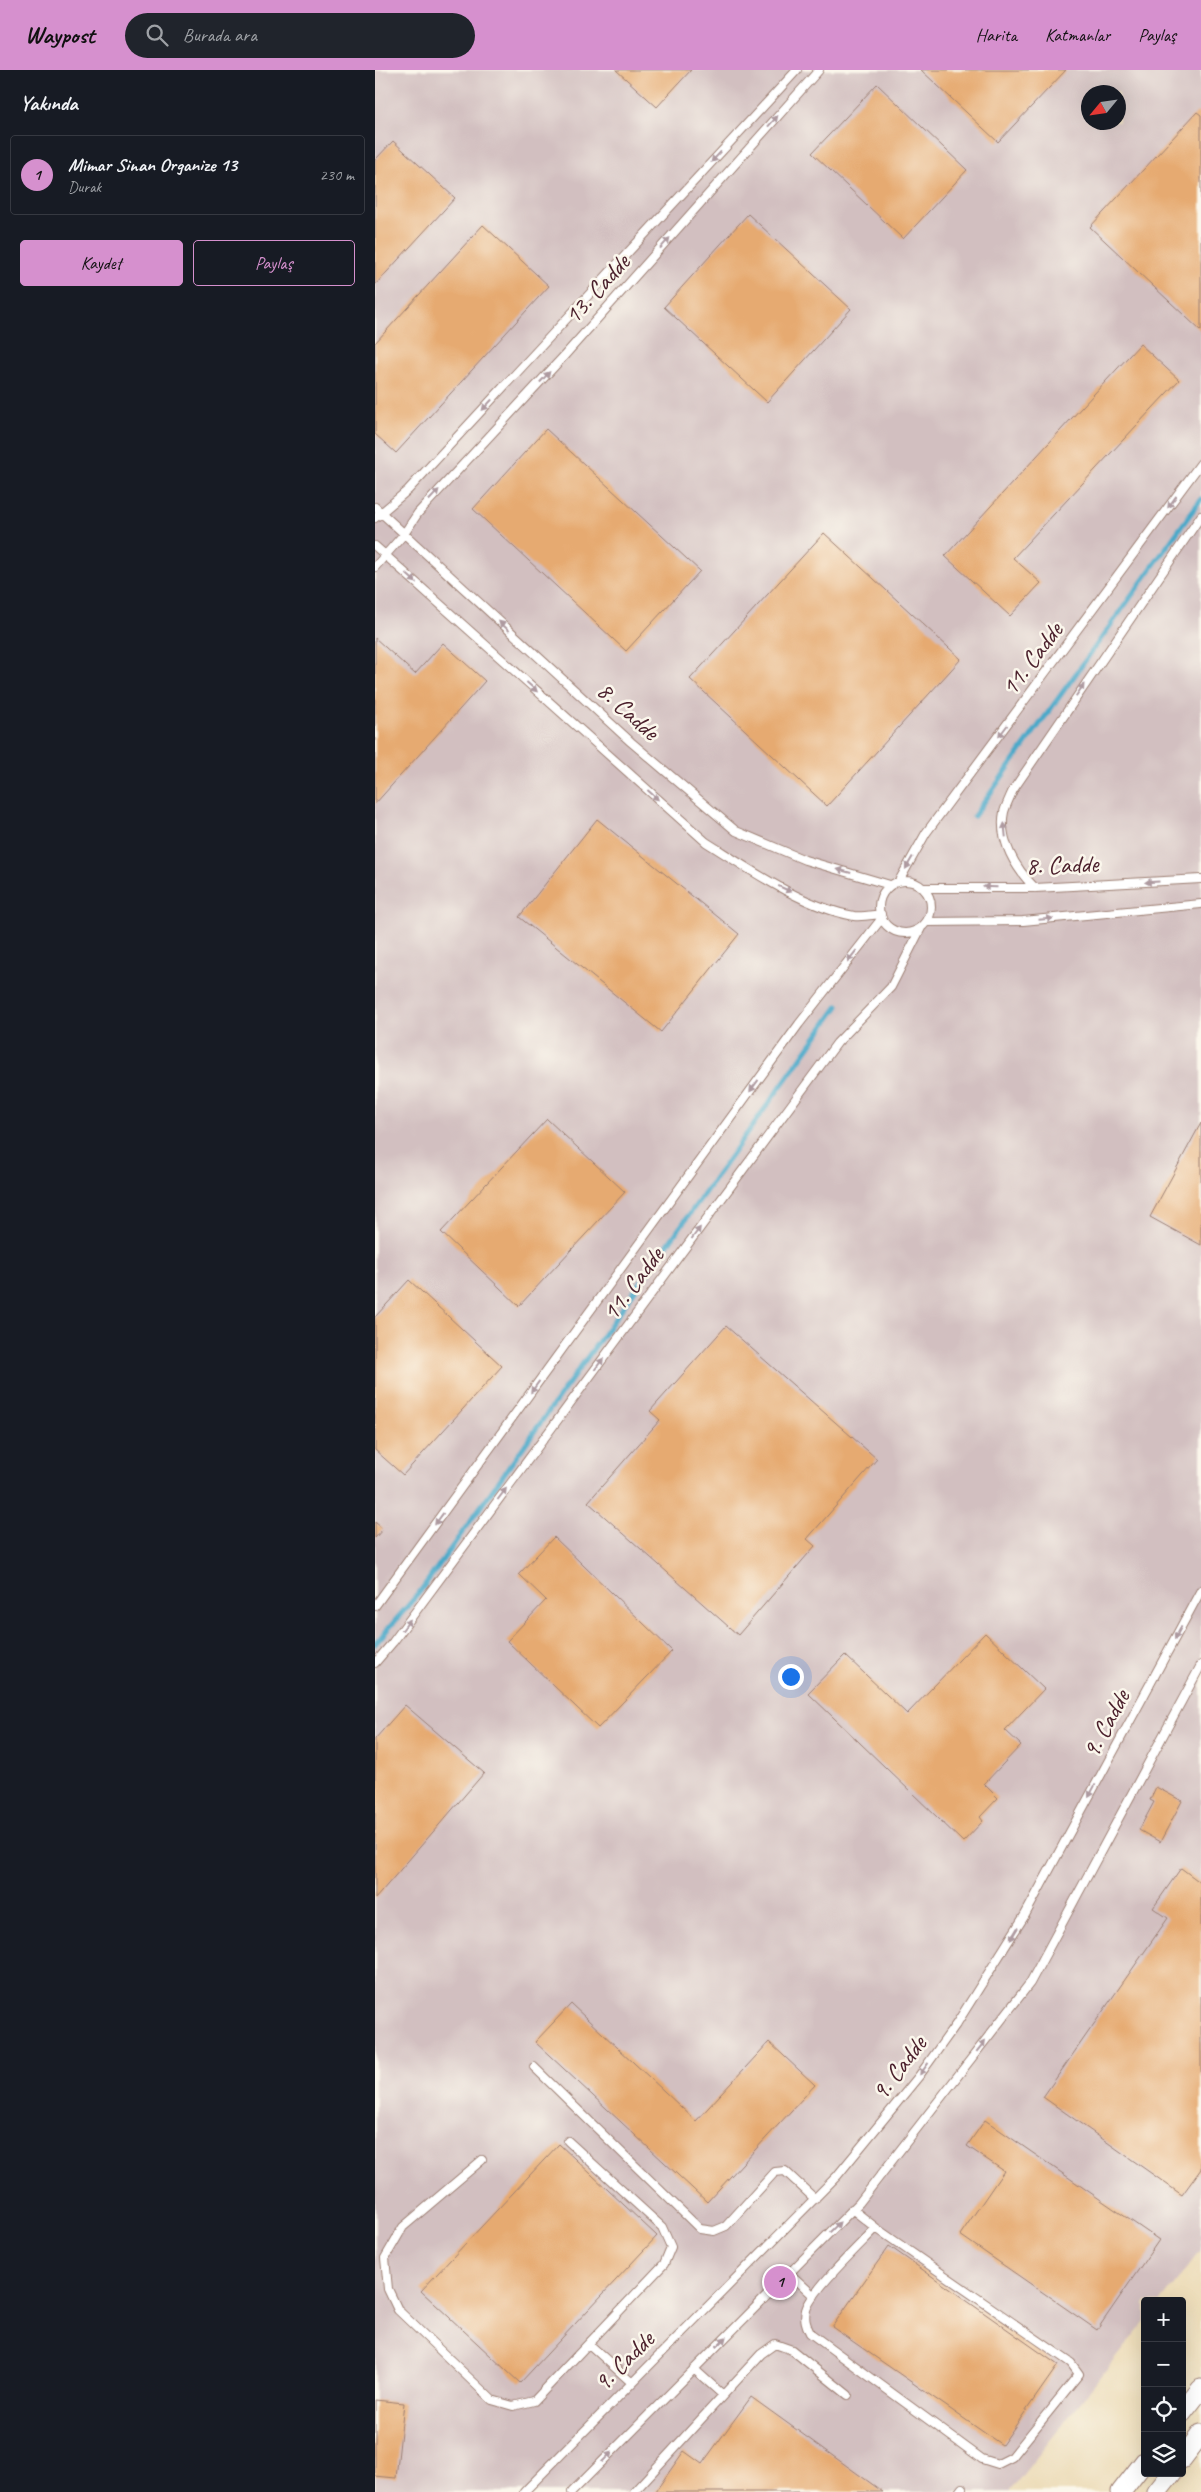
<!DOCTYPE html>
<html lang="tr">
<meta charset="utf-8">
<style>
:root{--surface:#171b24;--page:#20242c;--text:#f1f3f6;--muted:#9ea1a6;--line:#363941;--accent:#d690ce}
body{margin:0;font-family:Caveat,sans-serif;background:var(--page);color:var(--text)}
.controls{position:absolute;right:15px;bottom:15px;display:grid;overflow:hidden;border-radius:5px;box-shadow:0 5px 20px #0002}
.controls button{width:45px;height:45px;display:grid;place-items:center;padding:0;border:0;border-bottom:1px solid var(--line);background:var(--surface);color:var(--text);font:25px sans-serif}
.compass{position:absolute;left:706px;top:15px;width:45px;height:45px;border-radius:50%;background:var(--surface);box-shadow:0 5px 20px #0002;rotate:241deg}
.you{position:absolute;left:415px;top:1606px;width:18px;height:18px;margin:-12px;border:4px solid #fff;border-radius:50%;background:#1a73e8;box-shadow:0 0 0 8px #1a73e833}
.badge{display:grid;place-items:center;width:32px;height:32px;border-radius:50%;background:var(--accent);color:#111;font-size:16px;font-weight:700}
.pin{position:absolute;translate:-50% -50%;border:2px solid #fff;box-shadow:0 1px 5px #0006}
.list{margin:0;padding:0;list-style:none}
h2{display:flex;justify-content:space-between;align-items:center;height:65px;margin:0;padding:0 20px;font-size:21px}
h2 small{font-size:16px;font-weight:400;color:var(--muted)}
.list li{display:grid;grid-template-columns:32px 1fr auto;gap:15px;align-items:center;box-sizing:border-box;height:80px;margin:0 10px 10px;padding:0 10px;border:1px solid var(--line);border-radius:5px}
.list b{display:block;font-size:19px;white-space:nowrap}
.list p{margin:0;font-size:16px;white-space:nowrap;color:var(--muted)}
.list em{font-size:16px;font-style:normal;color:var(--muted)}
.actions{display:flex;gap:10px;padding:15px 20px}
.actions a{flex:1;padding:11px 0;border:1px solid var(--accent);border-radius:5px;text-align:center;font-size:18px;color:var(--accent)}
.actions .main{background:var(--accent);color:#111}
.icon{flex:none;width:28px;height:28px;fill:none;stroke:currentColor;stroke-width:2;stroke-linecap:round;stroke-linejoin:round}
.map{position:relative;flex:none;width:826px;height:2422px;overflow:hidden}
header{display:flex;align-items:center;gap:30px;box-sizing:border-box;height:70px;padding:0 25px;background:var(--accent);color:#111}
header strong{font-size:24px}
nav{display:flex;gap:28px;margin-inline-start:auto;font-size:18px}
.search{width:350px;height:45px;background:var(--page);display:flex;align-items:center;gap:12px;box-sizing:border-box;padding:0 18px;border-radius:28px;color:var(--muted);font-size:19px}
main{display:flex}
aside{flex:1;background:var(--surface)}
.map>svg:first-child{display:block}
.industrial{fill:#d2bfc0;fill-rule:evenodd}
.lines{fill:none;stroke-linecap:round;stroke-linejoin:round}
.stream{stroke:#4ba9c9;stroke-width:5}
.building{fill:#e6aa71}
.service-casing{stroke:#9c7e72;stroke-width:10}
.tertiary-casing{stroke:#9c7e72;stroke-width:21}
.service{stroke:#fff;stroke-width:8}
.tertiary{stroke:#fff;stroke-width:19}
.oneway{fill:#ae9aa0}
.labels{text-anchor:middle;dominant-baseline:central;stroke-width:5;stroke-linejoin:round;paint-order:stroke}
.street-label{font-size:25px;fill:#4a1f2b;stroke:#fbf7ec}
</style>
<header>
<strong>Waypost</strong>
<div class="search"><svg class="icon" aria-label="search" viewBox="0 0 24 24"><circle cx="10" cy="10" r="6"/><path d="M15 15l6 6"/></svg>Burada ara</div>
<nav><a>Harita</a><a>Katmanlar</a><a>Paylaş</a></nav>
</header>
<main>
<aside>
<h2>Yakında<small></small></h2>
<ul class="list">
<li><span class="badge">1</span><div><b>Mimar Sinan Organize 13</b><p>Durak</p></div><em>230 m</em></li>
</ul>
<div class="actions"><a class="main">Kaydet</a><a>Paylaş</a></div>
</aside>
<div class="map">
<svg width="826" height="2422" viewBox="0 0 826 2422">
<rect width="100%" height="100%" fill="#fbf7ec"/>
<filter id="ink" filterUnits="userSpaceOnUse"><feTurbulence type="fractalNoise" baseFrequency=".02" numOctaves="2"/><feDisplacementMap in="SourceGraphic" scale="10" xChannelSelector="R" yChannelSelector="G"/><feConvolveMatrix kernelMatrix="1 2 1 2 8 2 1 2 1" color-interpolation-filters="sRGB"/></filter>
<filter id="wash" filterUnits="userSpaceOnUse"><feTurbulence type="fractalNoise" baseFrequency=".0096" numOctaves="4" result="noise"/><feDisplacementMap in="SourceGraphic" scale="20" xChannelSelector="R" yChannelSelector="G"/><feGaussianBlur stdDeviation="1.12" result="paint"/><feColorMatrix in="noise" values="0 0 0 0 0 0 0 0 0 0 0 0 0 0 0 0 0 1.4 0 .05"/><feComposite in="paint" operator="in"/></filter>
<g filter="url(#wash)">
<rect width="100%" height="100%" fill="#edddba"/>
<path class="industrial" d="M0,0h826v2180l-40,51h-16v20l-136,171h-634zM714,22h30v30h-30z"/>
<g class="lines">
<path class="stream" d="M599,746l227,-317
M0,1574l44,-51 419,-587"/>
</g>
<g id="blocks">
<path class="building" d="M241,0h75l-34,37z
M546,0h145l-68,72z
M502,14l90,86 -64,69 -91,-86z
M822,42l4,3v216l-111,-104z
M18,71l62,57 -80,87v-125z
M373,144l103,95 -84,93 -103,-95z
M108,155l66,61 -153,167 -21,-19v-91z
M765,274l39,36 -166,178 28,25 -31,33 -65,-60z
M171,359l154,142 -74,80 -153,-142z
M449,463l137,126 -134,147 -137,-127z
M0,568l40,36 28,-31 42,38 -110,123z
M222,749l142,115 -78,98 -142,-115z
M172,1049l78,73 -106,114 -78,-74z
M826,1053v122l-51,-28z
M34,1210l93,86 -99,109 -28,-25v-133z
M351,1256l151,133 -70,80 8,7 -77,89 -150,-133 72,-82 -10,-9z
M0,1452l8,7 -8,9z
M179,1467l118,114 -74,77 -91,-87 39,-41 -27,-26z
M610,1563l59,56 -39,41 16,15 -37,39 14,14 -18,19 3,4 -20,21 -155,-149 37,-38 62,59z
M30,1635l79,68 -109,126v-160z
M781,1717l26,14 -22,41 -21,-12 15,-28 -4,-2z
M806,1798l20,15v286l-19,26 -139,-98 125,-179 -15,-10z
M196,1934l125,117 73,-79 46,43 -108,117 -172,-160z
M610,2050l174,120 -62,90 -137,-95 44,-64 -37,-25z
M184,2074l98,92 -137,147 -99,-92z
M514,2176l169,119 -56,80 -170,-118z
M376,2327l132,95h-228l29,-41 18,13z
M0,2330l29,3 -8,75 -21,-2z"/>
</g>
</g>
<g filter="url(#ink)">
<use href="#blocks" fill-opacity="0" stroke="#9c7e72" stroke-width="1"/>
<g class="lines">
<g class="service-casing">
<path id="service" d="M0,437l256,235 105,89 69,29 85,25
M0,448l33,-28 389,-420
M0,476l331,296c43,27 97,65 148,74 8,1 18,-1 27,-2
M0,497l29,-33 14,-21 146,-157 255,-286
M504 837a26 26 0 1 1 52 0a26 26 0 1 1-52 0Z
M524,811l27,-48 275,-370
M549,818h111l166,-9
M660,818c-19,-19 -37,-48 -31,-76 2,-7 6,-15 9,-22l188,-274
M552,852l96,-1 178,-17
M0,1536l424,-582 83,-106
M0,1593l18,-21 444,-599 54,-56 30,-59
M159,1997l166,162 14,2 12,-5 49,-54 10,-1 30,28
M107,2090l-79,67 -18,31 3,31 10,21 94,90 21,6 21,-5 130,-137 7,-17 -9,-20 -94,-86
M477,2139l24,19 195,135 8,11 -67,83 -14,7 -16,-5 -172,-126c-4,-8 -6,-14 -4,-23 5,-19 54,-65 70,-82
M414,2203l25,23
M214,2274l42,38
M319,2299l29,26
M149,2422l313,-316 82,-100 38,-53 68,-108 176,-325
M197,2422l287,-289 171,-220 171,-318
M259,2422l127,-138 14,-10 17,6 56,45
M584,2422l3,-4"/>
</g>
<g class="tertiary-casing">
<path id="tertiary" d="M807,2343l19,-24
M807,2389l19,-25
M746,2422l24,-31
M782,2422l15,-19"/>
</g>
<use href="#service" class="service"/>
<use href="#tertiary" class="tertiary"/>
</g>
<defs><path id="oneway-solid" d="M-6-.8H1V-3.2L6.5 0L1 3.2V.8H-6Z" transform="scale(1.25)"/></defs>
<g class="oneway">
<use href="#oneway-solid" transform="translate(398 51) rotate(-48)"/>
<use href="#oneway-solid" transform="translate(341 87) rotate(133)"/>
<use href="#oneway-solid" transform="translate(290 173) rotate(-48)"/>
<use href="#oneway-solid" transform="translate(170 307) rotate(-47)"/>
<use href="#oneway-solid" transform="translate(112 335) rotate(133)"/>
<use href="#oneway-solid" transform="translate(59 425) rotate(-47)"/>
<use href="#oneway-solid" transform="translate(797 432) rotate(126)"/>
<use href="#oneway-solid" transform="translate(36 508) rotate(42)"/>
<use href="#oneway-solid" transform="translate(129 556) rotate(-138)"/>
<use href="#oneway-solid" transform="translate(157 617) rotate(42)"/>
<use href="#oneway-solid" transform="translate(705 620) rotate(-56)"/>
<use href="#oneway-solid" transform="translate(628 661) rotate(127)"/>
<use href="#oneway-solid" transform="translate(278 725) rotate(42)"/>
<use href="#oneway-solid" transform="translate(630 760) rotate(-96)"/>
<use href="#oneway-solid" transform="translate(534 793) rotate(120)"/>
<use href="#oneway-solid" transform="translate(469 801) rotate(-165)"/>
<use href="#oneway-solid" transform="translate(777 812) rotate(177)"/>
<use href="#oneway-solid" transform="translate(615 817) rotate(-179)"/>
<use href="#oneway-solid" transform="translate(410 819) rotate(25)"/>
<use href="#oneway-solid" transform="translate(671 849) rotate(-5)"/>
<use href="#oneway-solid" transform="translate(477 886) rotate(128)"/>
<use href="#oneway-solid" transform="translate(379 1016) rotate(126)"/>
<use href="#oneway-solid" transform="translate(321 1163) rotate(-53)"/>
<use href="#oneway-solid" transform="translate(224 1294) rotate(-53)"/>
<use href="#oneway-solid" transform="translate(160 1317) rotate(126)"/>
<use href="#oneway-solid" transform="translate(127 1424) rotate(-53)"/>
<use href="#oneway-solid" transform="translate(64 1449) rotate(126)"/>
<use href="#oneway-solid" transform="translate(31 1555) rotate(-53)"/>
<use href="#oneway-solid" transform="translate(803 1563) rotate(118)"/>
<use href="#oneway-solid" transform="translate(717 1721) rotate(118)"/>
<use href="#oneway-solid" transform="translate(639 1864) rotate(121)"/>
<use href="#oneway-solid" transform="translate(606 1976) rotate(-52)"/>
<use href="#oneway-solid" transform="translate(549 1999) rotate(126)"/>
<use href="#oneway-solid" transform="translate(460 2157) rotate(-45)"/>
<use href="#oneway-solid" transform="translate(346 2272) rotate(-45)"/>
<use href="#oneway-solid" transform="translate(232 2387) rotate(-45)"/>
</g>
</g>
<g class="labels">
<g class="street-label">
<text transform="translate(222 219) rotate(-48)">13. Cadde</text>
<text transform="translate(657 589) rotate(-53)">11. Cadde</text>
<text transform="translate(253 641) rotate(42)">8. Cadde</text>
<text transform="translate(687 795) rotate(-2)">8. Cadde</text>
<text transform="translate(258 1214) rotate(-53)">11. Cadde</text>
<text transform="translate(731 1654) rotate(-62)">9. Cadde</text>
<text transform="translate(524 1998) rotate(-53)">9. Cadde</text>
<text transform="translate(249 2291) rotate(-45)">9. Cadde</text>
</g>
</g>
</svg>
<div class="controls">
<button>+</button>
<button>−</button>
<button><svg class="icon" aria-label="locate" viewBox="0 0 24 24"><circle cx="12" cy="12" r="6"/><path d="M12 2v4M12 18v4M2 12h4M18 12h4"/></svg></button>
<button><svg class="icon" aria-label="layers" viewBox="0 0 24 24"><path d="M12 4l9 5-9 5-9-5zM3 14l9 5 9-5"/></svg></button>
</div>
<svg class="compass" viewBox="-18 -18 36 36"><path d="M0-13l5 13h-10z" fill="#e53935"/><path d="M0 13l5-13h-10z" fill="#9ea1a6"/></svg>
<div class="you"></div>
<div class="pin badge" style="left:405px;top:2212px">1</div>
</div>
</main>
